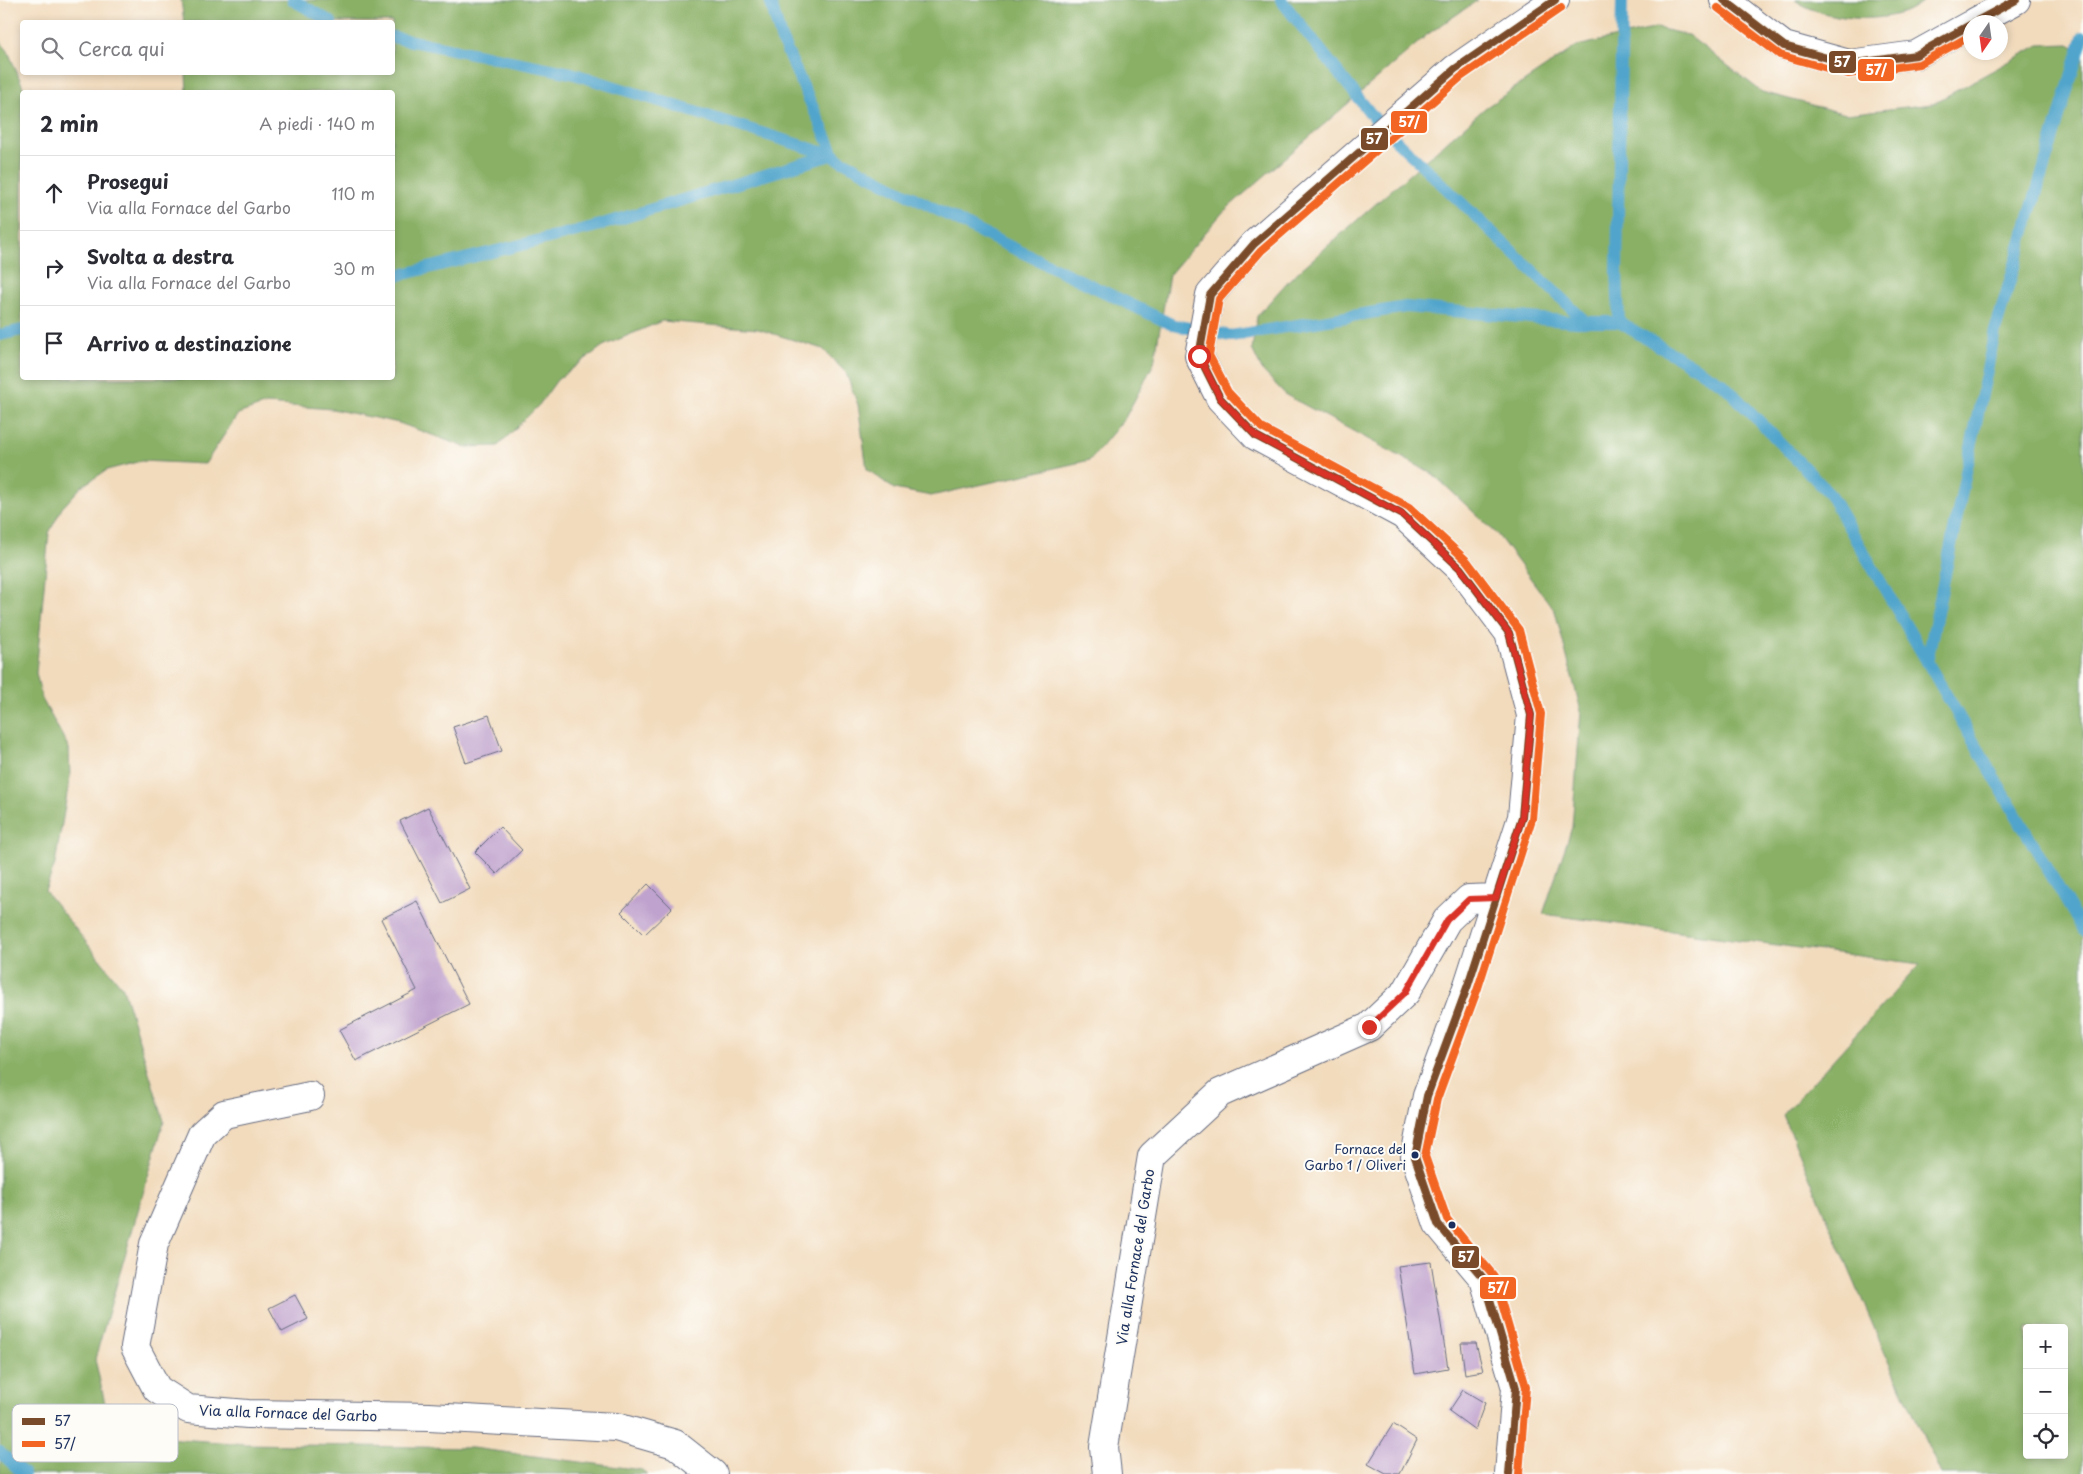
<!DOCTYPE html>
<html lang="it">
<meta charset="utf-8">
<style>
:root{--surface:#fff;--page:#f2f2f3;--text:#2b2b33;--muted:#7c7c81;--line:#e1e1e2}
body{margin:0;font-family:"Playpen Sans",sans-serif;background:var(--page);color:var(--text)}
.controls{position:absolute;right:15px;bottom:15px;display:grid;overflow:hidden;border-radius:5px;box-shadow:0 2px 8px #0003}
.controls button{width:45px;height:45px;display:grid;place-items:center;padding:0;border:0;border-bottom:1px solid var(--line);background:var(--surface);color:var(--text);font:25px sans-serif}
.compass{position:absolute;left:1963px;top:15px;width:45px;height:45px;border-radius:50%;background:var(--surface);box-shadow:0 2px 8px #0003;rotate:193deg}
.stop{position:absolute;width:15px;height:15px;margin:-11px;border:4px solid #d93025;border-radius:50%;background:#fff}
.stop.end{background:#d93025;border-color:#fff;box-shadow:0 1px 5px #0008}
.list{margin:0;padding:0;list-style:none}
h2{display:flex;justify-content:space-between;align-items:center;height:65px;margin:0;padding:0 20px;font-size:21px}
h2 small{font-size:16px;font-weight:400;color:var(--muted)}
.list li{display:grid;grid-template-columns:32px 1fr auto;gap:15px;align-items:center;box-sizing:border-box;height:75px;padding:0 20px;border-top:1px solid var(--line)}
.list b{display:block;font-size:19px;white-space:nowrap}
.list p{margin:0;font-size:16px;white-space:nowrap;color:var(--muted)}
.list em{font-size:16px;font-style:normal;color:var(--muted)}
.icon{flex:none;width:28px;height:28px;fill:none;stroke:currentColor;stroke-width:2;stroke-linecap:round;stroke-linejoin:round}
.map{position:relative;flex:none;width:2083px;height:1474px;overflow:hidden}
.search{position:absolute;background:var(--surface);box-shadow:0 2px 8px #0003;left:20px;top:20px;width:375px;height:55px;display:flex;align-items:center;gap:12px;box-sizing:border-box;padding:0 18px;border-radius:5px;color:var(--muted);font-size:19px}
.panel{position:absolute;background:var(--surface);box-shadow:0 2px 8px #0003;left:20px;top:90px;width:375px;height:290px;border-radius:5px}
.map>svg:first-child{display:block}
.forest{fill:#8ab066;stroke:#527062;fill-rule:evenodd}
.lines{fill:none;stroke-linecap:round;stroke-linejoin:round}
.stream{stroke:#51a5cc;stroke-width:12}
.building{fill:#c0a2ce}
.street-casing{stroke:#666b7f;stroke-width:30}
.street{stroke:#fff;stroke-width:28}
.bus-1-casing{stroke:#fdfcf7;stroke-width:11}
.bus-2-casing{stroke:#fdfcf7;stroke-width:11}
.bus-1{stroke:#7a4b2a;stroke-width:8}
.bus-2{stroke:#f26522;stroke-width:8}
.route{stroke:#d93025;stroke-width:6}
.bus-dot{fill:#1b2f5e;stroke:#fdfcf7;stroke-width:2}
.labels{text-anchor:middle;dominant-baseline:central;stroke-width:4;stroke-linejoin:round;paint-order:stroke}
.bus-label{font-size:13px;fill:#1b2f5e;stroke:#fdfcf7;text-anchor:end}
.street-label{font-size:14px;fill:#1b2f5e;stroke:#fdfcf7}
.key{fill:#fdfcf7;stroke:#b9bec9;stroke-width:1}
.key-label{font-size:14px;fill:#1b2f5e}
.line-badge{stroke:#fdfcf7;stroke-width:2}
.badge-label{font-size:14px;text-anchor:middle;font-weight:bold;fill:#fff}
</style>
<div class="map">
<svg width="2083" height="1474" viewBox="0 0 2083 1474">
<rect width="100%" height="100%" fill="#fdfcf7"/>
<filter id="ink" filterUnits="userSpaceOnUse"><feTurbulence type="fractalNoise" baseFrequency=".02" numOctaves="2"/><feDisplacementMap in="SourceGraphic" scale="10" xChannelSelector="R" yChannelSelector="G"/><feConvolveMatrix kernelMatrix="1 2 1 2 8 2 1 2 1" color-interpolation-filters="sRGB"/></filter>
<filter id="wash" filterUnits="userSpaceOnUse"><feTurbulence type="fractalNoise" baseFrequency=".0096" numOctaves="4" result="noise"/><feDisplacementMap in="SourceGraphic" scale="20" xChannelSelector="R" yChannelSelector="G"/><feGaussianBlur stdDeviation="1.12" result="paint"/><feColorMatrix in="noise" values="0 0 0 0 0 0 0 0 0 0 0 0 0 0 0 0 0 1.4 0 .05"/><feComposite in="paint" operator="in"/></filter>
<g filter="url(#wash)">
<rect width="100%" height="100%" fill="#f2dbbd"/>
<path class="forest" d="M181,0h1297l-50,34 -205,178 -54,63 -15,88 -29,55 -35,42 -159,36 -37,-7 -27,-20 -9,-64 -12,-32 -23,-24 -65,-20 -96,-8 -59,25 -46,34 -18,25 -41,41 -33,1 -66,-24 -67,-14 -66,-5 -28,10 -33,50 -64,-3 -34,9 -25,16 -20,22 -13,25 -13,140 6,26 27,49 1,29 -15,87 -10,27 78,97 41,133 -69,238 13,58 45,20 93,7 226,4 170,22 5,4h-647v-1433l8,10 17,41h-3v286h370v-286h-205l-1,-19 206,-1v-50h-208z
M1795,0h131c-8,4 -16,11 -24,13 -31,10 -81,6 -107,-13z
M1657,28l31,7 74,57 84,22 86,-10 107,-59 30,-1 14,8v1422h-142l-63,-137 -95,-222 137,-151 -377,-50 29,-87 9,-116 -26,-100 -58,-77 -64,-60 -147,-79 -24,-25 -10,-21 5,-33 33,-37 195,-171 92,-62zM2027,1328h37v127h-37z"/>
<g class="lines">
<path class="stream" d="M293,0l38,22
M770,0l11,38 54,118
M1281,0l97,123 208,199
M392,37l179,36 260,82 149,77 193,93 58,11 175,-29 170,15h43l104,62 106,109 254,437
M392,277l201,-50 238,-72
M1619,322l-2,-51 5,-271
M0,335l22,-5
M1927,662l68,-331 88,-294
M0,1452l24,22"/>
</g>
<g id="blocks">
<path class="building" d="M489,715l13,36 -36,12 -13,-36z
M428,807l42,82 -28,14 -42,-82z
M500,827l22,23 -25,24 -22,-22z
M648,884l24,24 -28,27 -23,-23z
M417,901l52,103 -113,57 -17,-31 78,-40 -36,-71z
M1431,1262l17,106 -33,6 -17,-108z
M295,1295l13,24 -26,13 -13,-24z
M1461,1343h15l7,28 -18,3z
M1463,1390l22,13 -10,27 -26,-19z
M1393,1424l24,16 -17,34h-14l-18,-10z"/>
</g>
</g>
<g filter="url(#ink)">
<use href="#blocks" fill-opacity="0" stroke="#666b7f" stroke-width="1"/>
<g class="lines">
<g class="street-casing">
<path id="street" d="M1724,0l60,46 65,18 67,-9 54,-30
M1975,22l41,-22
M310,1096l-86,18 -22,20 -48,110 -19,103 22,42 31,20 60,5 181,3 187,10 59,17 38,30
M1107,1474l-3,-27 48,-291 68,-63 149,-66 37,-35 41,-72 22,-21 27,-1
M1509,1474l7,-86 -32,-109 -46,-55 -23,-67 12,-61 41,-111 54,-168 9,-102 -22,-82 -49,-65 -57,-53 -147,-79 -36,-38 -21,-42 11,-61 44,-51 201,-175 100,-69"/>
</g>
<use href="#street" class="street"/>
<g class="bus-1-casing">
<path id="bus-1" d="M1724,0l60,46 65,18 67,-9 54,-30
M1975,22l41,-22
M1509,1474l7,-86 -32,-109 -46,-55 -23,-67 12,-61 41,-111 54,-168 9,-102 -22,-82 -49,-65 -57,-53 -147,-79 -36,-38 -21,-42 11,-61 44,-51 201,-175 100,-69"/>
</g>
<g class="bus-2-casing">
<path id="bus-2" d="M1718,8l62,47 68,19 71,-10 51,-28
M1519,1474l7,-87 -32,-111 -47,-57 -22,-63 12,-57 41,-111 54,-169 9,-105 -22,-84 -52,-69 -58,-54 -147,-79 -34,-36 -19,-37 10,-56 42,-48 200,-174 100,-69"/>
</g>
<use href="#bus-1" class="bus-1"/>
<use href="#bus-2" class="bus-2"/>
</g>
</g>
<g class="lines" filter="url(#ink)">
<path class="route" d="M1199,356l21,42 36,38 147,79 57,53 49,65 22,82 -9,102 -26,81 -27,1 -22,21 -41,72 -37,35"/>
</g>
<g class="bus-dot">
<circle cx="1415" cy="1155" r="4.5"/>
<circle cx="1452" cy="1225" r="4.5"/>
</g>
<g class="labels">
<g class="bus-label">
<text x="1406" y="1148">Fornace del<tspan x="1406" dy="16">Garbo 1 / Oliveri</tspan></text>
</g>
<g class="street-label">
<text transform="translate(1135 1257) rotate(-81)">Via alla Fornace del Garbo</text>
<text transform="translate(288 1413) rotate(2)">Via alla Fornace del Garbo</text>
</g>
</g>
<rect x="12" y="1404" width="166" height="58" rx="8" class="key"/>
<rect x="22" y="1418" width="23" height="7" fill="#7a4b2a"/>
<rect x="22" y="1441" width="23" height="6" fill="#f26522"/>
<g class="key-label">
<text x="54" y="1426">57</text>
<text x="54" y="1449">57/</text>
</g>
<g class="line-badge">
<rect x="1828" y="50" width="29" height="24" rx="5" fill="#7a4b2a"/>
<rect x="1857" y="58" width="38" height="24" rx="5" fill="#f26522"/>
<rect x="1390" y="110" width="38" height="24" rx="5" fill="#f26522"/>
<rect x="1360" y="127" width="29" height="24" rx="5" fill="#7a4b2a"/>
<rect x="1451" y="1245" width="29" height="24" rx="5" fill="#7a4b2a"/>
<rect x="1479" y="1276" width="38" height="24" rx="5" fill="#f26522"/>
</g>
<g class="badge-label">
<text x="1842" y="67">57</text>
<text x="1876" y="75">57/</text>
<text x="1409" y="127">57/</text>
<text x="1374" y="144">57</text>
<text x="1466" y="1262">57</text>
<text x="1498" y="1293">57/</text>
</g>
</svg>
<div class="controls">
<button>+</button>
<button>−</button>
<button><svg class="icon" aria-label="locate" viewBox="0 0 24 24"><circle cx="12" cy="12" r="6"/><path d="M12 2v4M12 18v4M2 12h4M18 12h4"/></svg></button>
</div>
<svg class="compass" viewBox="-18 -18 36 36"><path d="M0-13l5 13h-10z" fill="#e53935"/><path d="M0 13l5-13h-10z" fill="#7c7c81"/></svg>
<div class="stop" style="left:1199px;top:356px"></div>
<div class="stop end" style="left:1369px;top:1027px"></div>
<div class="search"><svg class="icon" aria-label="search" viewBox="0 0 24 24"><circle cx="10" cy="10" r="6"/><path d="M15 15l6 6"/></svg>Cerca qui</div>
<section class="panel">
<h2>2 min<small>A piedi · 140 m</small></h2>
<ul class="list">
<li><svg class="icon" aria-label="ahead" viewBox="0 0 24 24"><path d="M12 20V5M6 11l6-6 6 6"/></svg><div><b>Prosegui</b><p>Via alla Fornace del Garbo</p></div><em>110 m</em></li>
<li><svg class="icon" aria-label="right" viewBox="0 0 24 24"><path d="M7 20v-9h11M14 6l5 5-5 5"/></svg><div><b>Svolta a destra</b><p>Via alla Fornace del Garbo</p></div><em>30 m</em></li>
<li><svg class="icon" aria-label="arrive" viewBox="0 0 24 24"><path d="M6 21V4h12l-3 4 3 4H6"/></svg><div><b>Arrivo a destinazione</b></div></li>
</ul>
</section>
</div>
